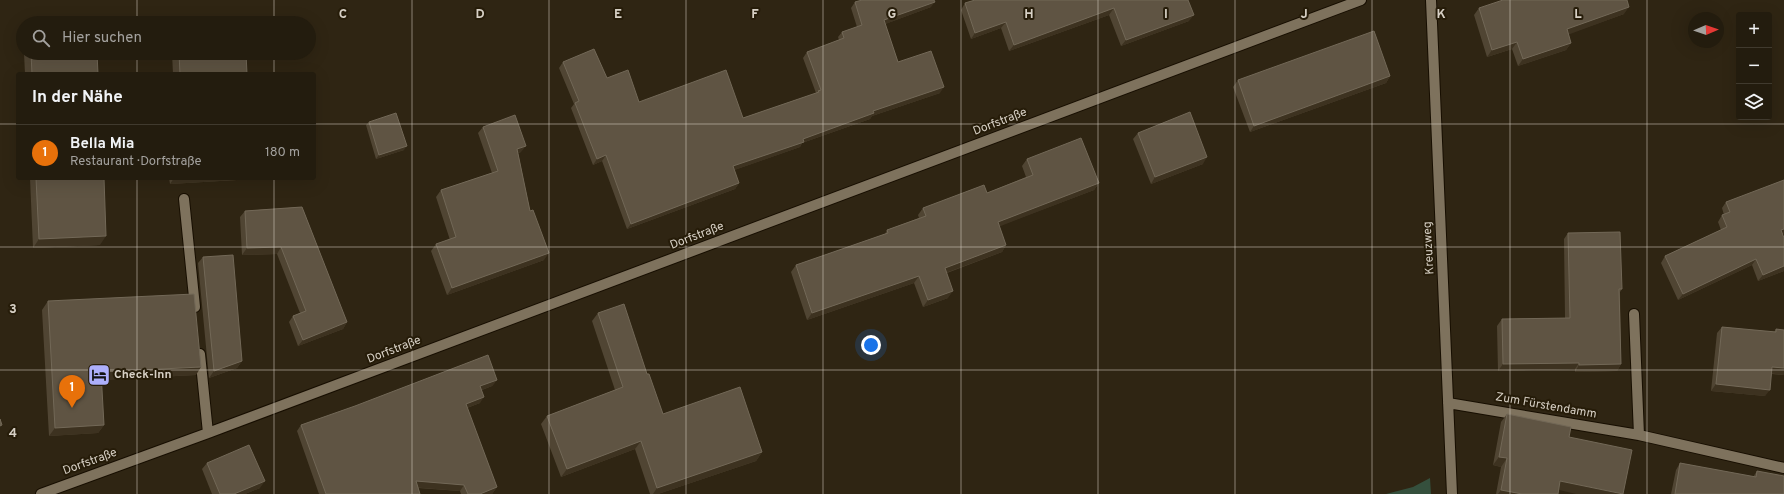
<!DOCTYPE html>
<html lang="de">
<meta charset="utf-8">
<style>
:root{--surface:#231c0e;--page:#2b2517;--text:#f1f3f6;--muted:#a3a19e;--line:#403a2e;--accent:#adaffb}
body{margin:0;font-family:Overpass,sans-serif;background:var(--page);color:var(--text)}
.controls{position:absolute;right:12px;top:12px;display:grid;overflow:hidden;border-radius:4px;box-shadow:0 4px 16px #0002}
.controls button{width:36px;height:36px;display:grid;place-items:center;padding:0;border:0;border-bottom:1px solid var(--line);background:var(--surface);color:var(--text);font:20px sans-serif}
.compass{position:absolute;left:1688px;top:12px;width:36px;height:36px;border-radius:50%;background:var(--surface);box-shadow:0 4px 16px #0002;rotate:88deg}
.you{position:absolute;left:871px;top:345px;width:14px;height:14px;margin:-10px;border:3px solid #fff;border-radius:50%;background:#1a73e8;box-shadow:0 0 0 6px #1a73e833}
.badge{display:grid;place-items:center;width:26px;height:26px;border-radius:50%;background:var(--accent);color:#fff;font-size:13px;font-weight:700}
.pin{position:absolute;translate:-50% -33px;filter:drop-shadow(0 1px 2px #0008)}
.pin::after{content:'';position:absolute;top:21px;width:14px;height:12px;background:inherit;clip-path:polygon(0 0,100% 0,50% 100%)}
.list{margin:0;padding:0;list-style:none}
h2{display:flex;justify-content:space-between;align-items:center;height:52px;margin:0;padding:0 16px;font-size:17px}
h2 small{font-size:13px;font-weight:400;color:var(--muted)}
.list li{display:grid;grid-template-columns:26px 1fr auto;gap:12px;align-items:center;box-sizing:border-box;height:56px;padding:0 16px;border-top:1px solid var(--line)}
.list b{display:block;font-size:15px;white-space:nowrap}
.list p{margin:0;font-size:13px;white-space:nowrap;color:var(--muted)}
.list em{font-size:13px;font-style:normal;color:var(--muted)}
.icon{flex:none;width:22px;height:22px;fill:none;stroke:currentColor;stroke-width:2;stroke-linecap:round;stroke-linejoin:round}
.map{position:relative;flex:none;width:1784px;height:494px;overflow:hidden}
.search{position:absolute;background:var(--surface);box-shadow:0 4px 16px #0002;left:16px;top:16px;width:300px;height:44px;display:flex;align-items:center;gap:10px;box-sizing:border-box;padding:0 14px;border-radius:22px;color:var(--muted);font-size:15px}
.panel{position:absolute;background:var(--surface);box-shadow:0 4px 16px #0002;left:16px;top:72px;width:300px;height:108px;border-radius:4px}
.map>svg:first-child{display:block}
.green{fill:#35503d}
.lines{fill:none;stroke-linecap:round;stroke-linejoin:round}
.minor-casing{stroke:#170e00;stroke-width:12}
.minor{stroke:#7e725d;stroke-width:10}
.wall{fill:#504533}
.shaded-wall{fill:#3d3220}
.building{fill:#5f5443;stroke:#726857}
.grid{fill:none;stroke:#d7d0c5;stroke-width:1;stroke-opacity:0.55}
.labels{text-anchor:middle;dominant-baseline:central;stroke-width:4;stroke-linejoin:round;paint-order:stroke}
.street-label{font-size:12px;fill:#d7d0c5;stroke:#261c09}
.poi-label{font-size:12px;font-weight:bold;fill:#d7d0c5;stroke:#261c09;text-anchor:start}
.grid-label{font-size:13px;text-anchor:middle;font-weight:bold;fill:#d7d0c5;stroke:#261c09;stroke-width:4;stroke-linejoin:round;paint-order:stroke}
</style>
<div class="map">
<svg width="1784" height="494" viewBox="0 0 1784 494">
<rect width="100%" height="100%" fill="#2f2513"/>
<path class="green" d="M1430,478l1,16h-45l27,-7z"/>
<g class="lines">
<g class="minor-casing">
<path id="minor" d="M1431,0l21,494
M184,199l11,108
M1634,314l5,121
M200,354l8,79
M1448,403l191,32 145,33
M41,494l167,-61 1153,-433"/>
</g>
<use href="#minor" class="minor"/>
</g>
<path class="wall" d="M1188,0l1,21 -68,25 -12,-31 -100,36 -8,-23 -30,11 -10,-29 4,-7z
M855,2l76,5 -46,17 13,38 42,31 -68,23 -2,3 -68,24 -2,4 -66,23 5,13 -4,6 -108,40 -25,-68 -9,4 -22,-57 3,-4 -15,-36 4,-6 44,16 32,24 104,16 73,-25 -13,-35 4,-6 32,-12 -1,-3 4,-5 15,-5 -6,-19z
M1479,8l145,6 -56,20 3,9 -5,7 -48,16 -6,-17 -25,8 -13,-42z
M24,53h73l1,21h-73z
M172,53h74l1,21h-74z
M1390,76l-4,7 -136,49 -17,-45 5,-7z
M369,122l35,28 -28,9 -10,-34z
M483,127l38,25 -3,1 12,58 14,49 -97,35 -16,-44 5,-7 14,-4 -14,-43 5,-7 51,-17 -14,-40z
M1138,133l65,31 -52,20 -18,-45z
M1027,159l72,24 -5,7 -95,36 7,19 -4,7 -55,21 1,25 -25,9 -9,-24 -107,37 -16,-48 5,-7 89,-31 2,-4 32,-12 -1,-3 5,-7 64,-15 39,-16 -4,-11z
M30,178h74l-4,67 -67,3z
M169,178h70l-2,2 -67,4z
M1726,202l56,32 2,37 -26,10 -6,-16 -74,35 -17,-37 4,-7 56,-26 -3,-8 4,-7h2l-2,-7z
M302,207l45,115 -4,7 -45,17 -9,-24 4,-6 7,-3 -23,-59 -35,1 -2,-38 5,-6z
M1568,233l54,56 -2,3 1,72 -4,7 -42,1v-3l-77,2 -1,-45 5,-7 63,-1 -1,-79z
M203,257l39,104 -5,7 -28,10 -11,-115z
M48,301l148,74 -95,5 3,45 -6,8 -49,3 -7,-126z
M598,313l49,61 16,40 99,38 -6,9 -98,33h-8l-15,-45 -74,28 -20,-53 6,-8 68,-26 -23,-69z
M1722,327l52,5 2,-3 8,46 -12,-1 -7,22 -54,-5 6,-58z
M497,380l-5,6 -10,4 -2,13 -13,5 30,79 -5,7h-31l-1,-3 -42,-3 2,6h-101l-22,-63 4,-6z
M1507,414l51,80h-62l5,-27 -8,-2 8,-43z
M207,463l53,25 -15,6h-33l-10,-25z
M1680,463l73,14 4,-6 27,23h-113l5,-24z"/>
<path class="shaded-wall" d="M935,2l-4,5 -51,19 4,-6z
M1629,7l-5,7 -62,23 5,-8z
M1114,8l-5,7 -100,36 5,-6z
M1194,15l-5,6 -68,25 5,-6z
M1006,22l-5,6 -30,11 4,-6z
M1517,42l-5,7 -25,8 5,-7z
M1571,43l-5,7 -48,16 5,-7z
M1390,76l-4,7 -136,49 4,-6z
M944,87l-4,6 -68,23 -2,3 -68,24 -2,4 -71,25 4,-6 140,-55z
M407,146l-3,4 -28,9 3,-4z
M526,146l-5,6 -9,3 5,-6z
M606,155l-4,6 -9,4 4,-6z
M1207,157l-4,7 -52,20 4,-7z
M174,178h65l-2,2 -67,4z
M739,183l-4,6 -108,40 4,-5z
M1099,183l-5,7 -101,39 5,-7z
M1784,229v5l-8,3 5,-7z
M106,236l-6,9 -67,3 6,-9z
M1006,245l-4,7 -62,23 5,-7z
M281,247l-4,7 -35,1 5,-7z
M549,253l-5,7 -97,35 5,-7z
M1756,259l-4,6 -74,35 5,-6z
M1784,266v5l-26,10 5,-6z
M919,276l-5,7 -107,37 5,-7z
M953,291l-5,7 -25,9 5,-7z
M347,322l-4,7 -45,17 5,-6z
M242,361l-5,7 -28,10 5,-7z
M1579,363l-4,6 -77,2 5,-7z
M1621,364l-4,7 -42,1 4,-7z
M201,367l-5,8 -101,5 6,-8z
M1772,367l12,1v7l-16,-2z
M497,380l-5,6 -16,6 4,-6z
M1716,384l54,6 -5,6 -54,-5z
M484,397l-4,6 -19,7 5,-6z
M104,425l-6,8 -49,3 6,-8z
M641,441l-6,8 -74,28 6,-8z
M762,452l-6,9 -98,33h-5l4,-6z
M1499,457l8,1 -6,9 -8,-2z
M265,481l-5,7 -15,6h-11z
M416,481l48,4 -4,6 -49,-4z
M1560,481l61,13h-45l-21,-5z
M497,487l-5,7h-12z
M1501,490l21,4h-24z"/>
<path class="building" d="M862,0h72l1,2 -51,18 14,42 33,-11 13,36 -71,24 1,2 -71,26 1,3 -71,24 6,17 -108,41 -25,-69 -9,4 -22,-56 4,-2 -16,-39 31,-13 13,29 21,-8 11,32 87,-32 17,48 76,-26 -1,-1 3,-1 -14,-38 37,-14 -2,-6 20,-7 -7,-23z
M975,0h213l6,15 -68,25 -12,-32 -100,37 -8,-23 -31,11 -10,-30z
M1503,0h124l2,7 -62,22 4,14 -48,16 -6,-17 -25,8 -13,-42z
M1374,31l16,45 -136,50 -16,-46z
M31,53h66l1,21h-66z
M179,53h67l1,21h-67z
M1190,112l17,45 -52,20 -17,-44z
M396,113l11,33 -28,9 -10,-33z
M515,115l11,31 -9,3 13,62 3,-1 16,43 -97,35 -16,-44 20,-7 -15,-47 57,-19 -15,-44z
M1081,138l18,45 -101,39 8,23 -61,23 8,23 -25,9 -9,-24 -107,37 -16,-48 92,-32 -1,-3 39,-14 -3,-8 61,-23 3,8 46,-18 -6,-16z
M36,178h68l2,58 -67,3z
M1784,180v49l-3,1 3,8v28l-21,9 -7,-16 -73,35 -18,-38 62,-29 -5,-12 8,-3 -4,-10z
M302,207l45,115 -44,18 -10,-24 13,-5 -25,-64 -34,1 -2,-37z
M1620,232l2,57h-3l2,75 -42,1v-2l-76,1 -1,-45 68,-1 -2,-85z
M233,255l9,106 -28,10 -11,-114z
M194,294l7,73 -100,5 3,53 -49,3 -7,-127z
M624,304l23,70h2l14,40 77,-27 22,65 -105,36 -16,-47 -74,28 -20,-53 76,-29 -25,-74z
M1722,327l54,5v-3l8,1v38l-12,-1 -2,23 -54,-6z
M488,355l9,25 -17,6 4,11 -18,7 31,83 -17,7h-12l-4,-9 -48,-4 4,13h-94l-25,-69 54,-19z
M1507,414l64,13 -2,10 63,13 -9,44 -63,-13 -2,13h-36l-21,-4 6,-32 -8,-1z
M0,419l2,6 -2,1z
M249,445l16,36 -31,13h-14l-13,-31z
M1680,463l76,14 1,-6 27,5v18h-109z"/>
<path class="grid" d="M137,0v23M274,0v23M412,0v494M549,0v494M686,0v494M823,0v494M961,0v494M1098,0v494M1235,0v494M1372,0v494M1510,0v494M1647,0v494M137,53v21M274,53v21M0,124h18M314,124h1470M137,178v316M274,178v316M0,247h1784M0,370h1784"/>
<defs>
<g id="hotel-square" transform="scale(1.15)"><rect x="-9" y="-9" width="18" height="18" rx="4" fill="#adaffb" stroke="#261c09"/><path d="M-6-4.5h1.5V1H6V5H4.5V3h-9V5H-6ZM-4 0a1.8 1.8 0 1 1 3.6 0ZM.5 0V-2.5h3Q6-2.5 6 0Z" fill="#111"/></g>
</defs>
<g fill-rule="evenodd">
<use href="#hotel-square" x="99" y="375"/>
</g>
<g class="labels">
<g class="street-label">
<text transform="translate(1000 122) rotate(-21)">Dorfstraße</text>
<text transform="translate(697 236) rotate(-21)">Dorfstraße</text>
<text transform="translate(1429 248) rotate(-93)">Kreuzweg</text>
<text transform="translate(394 350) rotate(-21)">Dorfstraße</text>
<text transform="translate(1546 406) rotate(10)">Zum Fürstendamm</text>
<text transform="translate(90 462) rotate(-20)">Dorfstraße</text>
</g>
<g class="poi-label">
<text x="114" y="375">Check-Inn</text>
</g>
</g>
<g class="grid-label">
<text x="343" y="18">C</text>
<text x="480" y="18">D</text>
<text x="618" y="18">E</text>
<text x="755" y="18">F</text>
<text x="892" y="18">G</text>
<text x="1029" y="18">H</text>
<text x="1166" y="18">I</text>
<text x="1304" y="18">J</text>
<text x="1441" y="18">K</text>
<text x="1578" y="18">L</text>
<text x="13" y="313">3</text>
<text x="13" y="437">4</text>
</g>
</svg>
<div class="controls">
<button>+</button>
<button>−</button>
<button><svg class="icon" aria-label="layers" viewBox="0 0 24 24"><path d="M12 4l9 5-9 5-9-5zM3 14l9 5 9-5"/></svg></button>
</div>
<svg class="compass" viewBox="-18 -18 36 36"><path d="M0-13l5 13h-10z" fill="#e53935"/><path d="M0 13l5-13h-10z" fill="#a3a19e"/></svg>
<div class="you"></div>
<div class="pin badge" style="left:72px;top:408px;background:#e8710a">1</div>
<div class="search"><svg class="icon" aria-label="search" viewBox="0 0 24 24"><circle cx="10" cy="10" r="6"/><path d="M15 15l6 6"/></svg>Hier suchen</div>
<section class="panel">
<h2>In der Nähe<small></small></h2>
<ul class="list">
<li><span class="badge" style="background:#e8710a">1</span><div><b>Bella Mia</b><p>Restaurant · Dorfstraße</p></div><em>180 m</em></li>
</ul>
</section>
</div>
